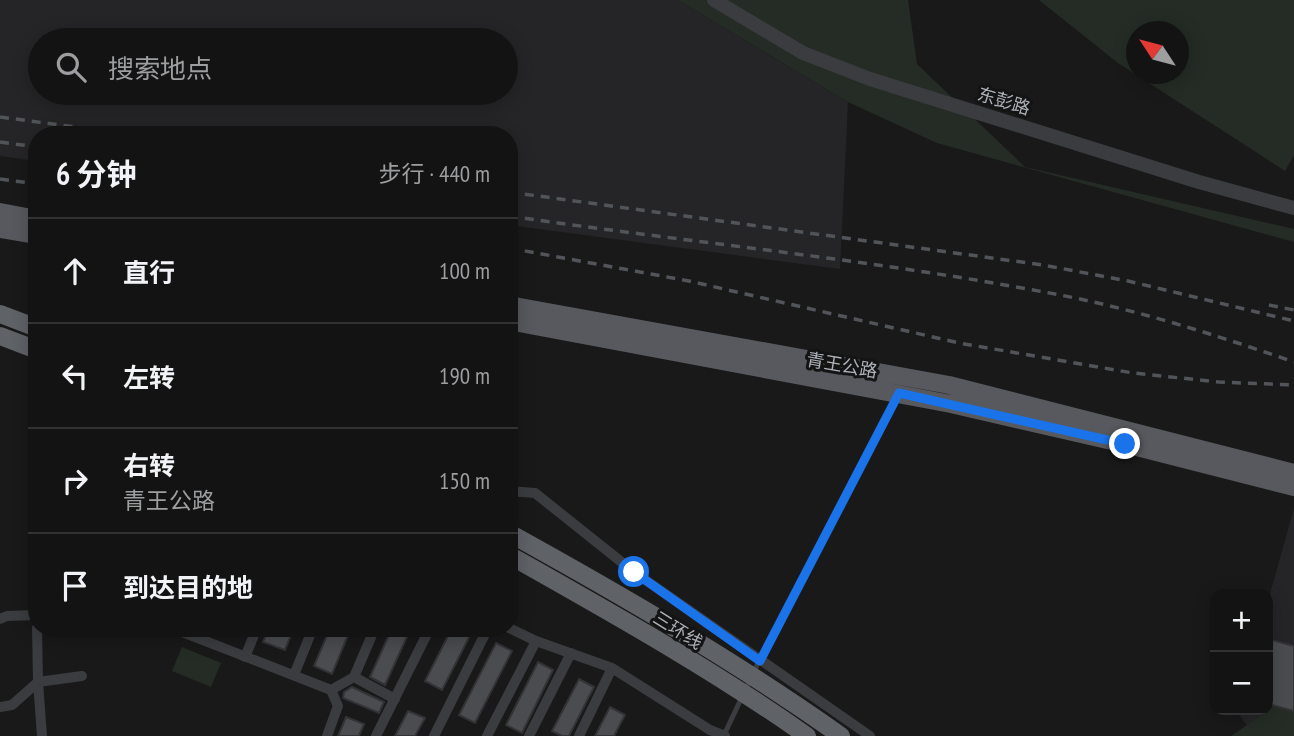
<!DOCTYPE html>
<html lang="zh">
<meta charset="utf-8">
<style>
:root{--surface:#131314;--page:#202022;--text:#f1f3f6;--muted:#9d9ea0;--line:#323234}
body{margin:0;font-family:"PT Sans Narrow","Noto Sans SC",sans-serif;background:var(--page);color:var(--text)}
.controls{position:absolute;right:21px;bottom:21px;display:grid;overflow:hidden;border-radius:14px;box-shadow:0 4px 18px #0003}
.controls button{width:63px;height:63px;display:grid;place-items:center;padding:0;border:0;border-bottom:2px solid var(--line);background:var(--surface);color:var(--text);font:35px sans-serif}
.compass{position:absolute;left:1126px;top:21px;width:63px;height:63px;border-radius:50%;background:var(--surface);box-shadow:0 4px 18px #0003;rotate:306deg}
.stop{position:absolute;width:21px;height:21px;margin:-16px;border:5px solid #1a73e8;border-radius:50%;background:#fff}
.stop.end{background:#1a73e8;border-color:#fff;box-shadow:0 2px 7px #0008}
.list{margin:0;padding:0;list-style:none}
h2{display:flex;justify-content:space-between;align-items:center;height:91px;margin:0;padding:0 28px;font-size:30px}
h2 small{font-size:23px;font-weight:400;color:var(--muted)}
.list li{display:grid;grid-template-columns:46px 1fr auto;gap:21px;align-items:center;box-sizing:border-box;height:105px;padding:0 28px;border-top:2px solid var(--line)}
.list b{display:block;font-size:26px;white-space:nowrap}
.list p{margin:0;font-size:23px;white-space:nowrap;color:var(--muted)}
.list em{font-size:23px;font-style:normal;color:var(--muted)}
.icon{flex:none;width:38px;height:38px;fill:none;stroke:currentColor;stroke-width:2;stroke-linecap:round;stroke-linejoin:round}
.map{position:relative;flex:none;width:1294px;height:736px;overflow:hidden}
.search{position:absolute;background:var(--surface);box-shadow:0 4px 18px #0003;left:28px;top:28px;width:490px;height:77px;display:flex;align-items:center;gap:18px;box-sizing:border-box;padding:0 24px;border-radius:38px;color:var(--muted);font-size:26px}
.panel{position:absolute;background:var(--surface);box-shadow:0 4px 18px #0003;left:28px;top:126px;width:490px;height:511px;border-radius:28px}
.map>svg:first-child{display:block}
.built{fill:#252527;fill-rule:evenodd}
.green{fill:#252c25;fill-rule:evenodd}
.building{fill:#4b4c4f;stroke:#333336;stroke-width:2}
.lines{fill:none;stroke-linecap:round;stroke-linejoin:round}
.service{stroke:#3a3c3f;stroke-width:5}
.minor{stroke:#3a3c3f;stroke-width:10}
.tertiary{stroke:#3a3c3f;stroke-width:14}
.primary{stroke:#57595e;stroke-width:18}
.trunk{stroke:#5f6266;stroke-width:18}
.rail{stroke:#515458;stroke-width:3.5;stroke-dasharray:9 7;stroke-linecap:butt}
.trunk-bridge{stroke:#5f6266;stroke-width:18}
.route{stroke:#1a73e8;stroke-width:9}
.labels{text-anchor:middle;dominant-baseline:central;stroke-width:6;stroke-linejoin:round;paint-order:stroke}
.street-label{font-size:18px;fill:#adb2b8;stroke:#141415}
</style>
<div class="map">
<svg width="1294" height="736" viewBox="0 0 1294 736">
<rect width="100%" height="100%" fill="#19191a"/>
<path class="built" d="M0,0h678l170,102 -8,167 -331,-44v-90h-472v26l-37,-5zM40,40h466v53h-466z
M1294,508v228h-40l-17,-25 31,-1v-109z"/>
<path class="green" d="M678,0h230l9,64 108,103 269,62v13l-357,-99 -89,-41z
M1039,0h255v155l-9,16 -167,-108zM1136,32h42v42h-42z
M182,647l39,16 -10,24 -39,-16z
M1294,693v43h-63z"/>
<path class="building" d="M269,628h25l-9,22 -22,-8z
M330,628h21l-19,46 -18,-8z
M392,628h19l-26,57 -15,-8z
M452,628h22l-32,62 -17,-9z
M1268,639l26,7v65l-26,-7z
M496,643l16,8 -37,72 -16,-8z
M538,662l15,8 -31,63 -16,-8z
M579,679l15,8 -25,49h-7l-10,-5z
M352,687l32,15 -5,11 -36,-15 1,-6z
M610,707l15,8 -11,21h-19z
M408,711l17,7 -10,18h-20z
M346,717l18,7 -5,12h-21z"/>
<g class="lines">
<path class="service" d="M724,735l35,-74 139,-265"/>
<path class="minor" d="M509,491l26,2 99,79 236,164
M37,512v34
M0,619l7,-3 30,-1
M172,628l159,62 7,16 -11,30
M509,628l27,13 76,27 98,62 15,6
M245,657l12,-29
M294,675l19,-47
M354,677l41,22
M331,690l23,-13 21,-49
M0,707l12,-2 26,-23 -1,-54
M42,736l-4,-54 44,-6
M376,736l54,-108
M434,736l54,-108
M487,736l49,-95
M529,736l42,-83
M579,736l33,-68"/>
<path class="tertiary" d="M714,0l89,53 67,26 329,103 95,26"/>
<path class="primary" d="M0,212l37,7
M0,229l37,6
M509,305l440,80 345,88
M509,321l442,83 174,40 169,43"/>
<path class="trunk" d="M0,314l37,14
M0,336l37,14"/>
<path class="rail" d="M0,117l136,18
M0,142l37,5
M0,179l37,5
M509,192l534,73 85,16 166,40
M509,216c178,26 358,43 535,76 85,15 169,42 250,70
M509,248l180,33 270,62 174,30 86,9 75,3
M1269,305l25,5"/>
<path class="trunk-bridge" d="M509,533c114,63 226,128 332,203
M509,555c101,57 203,114 298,181"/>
</g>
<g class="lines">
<path class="route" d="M634,572l126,89 139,-268 226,51"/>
</g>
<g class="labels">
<g class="street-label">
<text transform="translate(1004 101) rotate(17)">东彭路</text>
<text transform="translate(842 365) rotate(10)">青王公路</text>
<text transform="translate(678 630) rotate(32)">三环线</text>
</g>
</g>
</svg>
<div class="controls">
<button>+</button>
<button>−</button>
</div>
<svg class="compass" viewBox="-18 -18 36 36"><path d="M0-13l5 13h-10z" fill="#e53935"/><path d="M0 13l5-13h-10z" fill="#9d9ea0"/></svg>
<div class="stop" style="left:634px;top:572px"></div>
<div class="stop end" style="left:1125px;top:444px"></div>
<div class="search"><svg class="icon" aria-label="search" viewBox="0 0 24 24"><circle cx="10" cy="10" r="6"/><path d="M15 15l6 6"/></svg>搜索地点</div>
<section class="panel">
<h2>6 分钟<small>步行 · 440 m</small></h2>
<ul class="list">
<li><svg class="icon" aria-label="ahead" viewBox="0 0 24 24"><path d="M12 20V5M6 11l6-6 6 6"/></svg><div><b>直行</b></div><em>100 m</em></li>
<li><svg class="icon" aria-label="left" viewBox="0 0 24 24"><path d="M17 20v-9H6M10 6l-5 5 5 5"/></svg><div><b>左转</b></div><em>190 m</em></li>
<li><svg class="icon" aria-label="right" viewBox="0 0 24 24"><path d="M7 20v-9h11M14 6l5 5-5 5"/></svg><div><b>右转</b><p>青王公路</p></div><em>150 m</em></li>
<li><svg class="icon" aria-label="arrive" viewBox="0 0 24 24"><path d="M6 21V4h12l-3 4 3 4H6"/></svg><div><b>到达目的地</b></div></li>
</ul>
</section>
</div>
